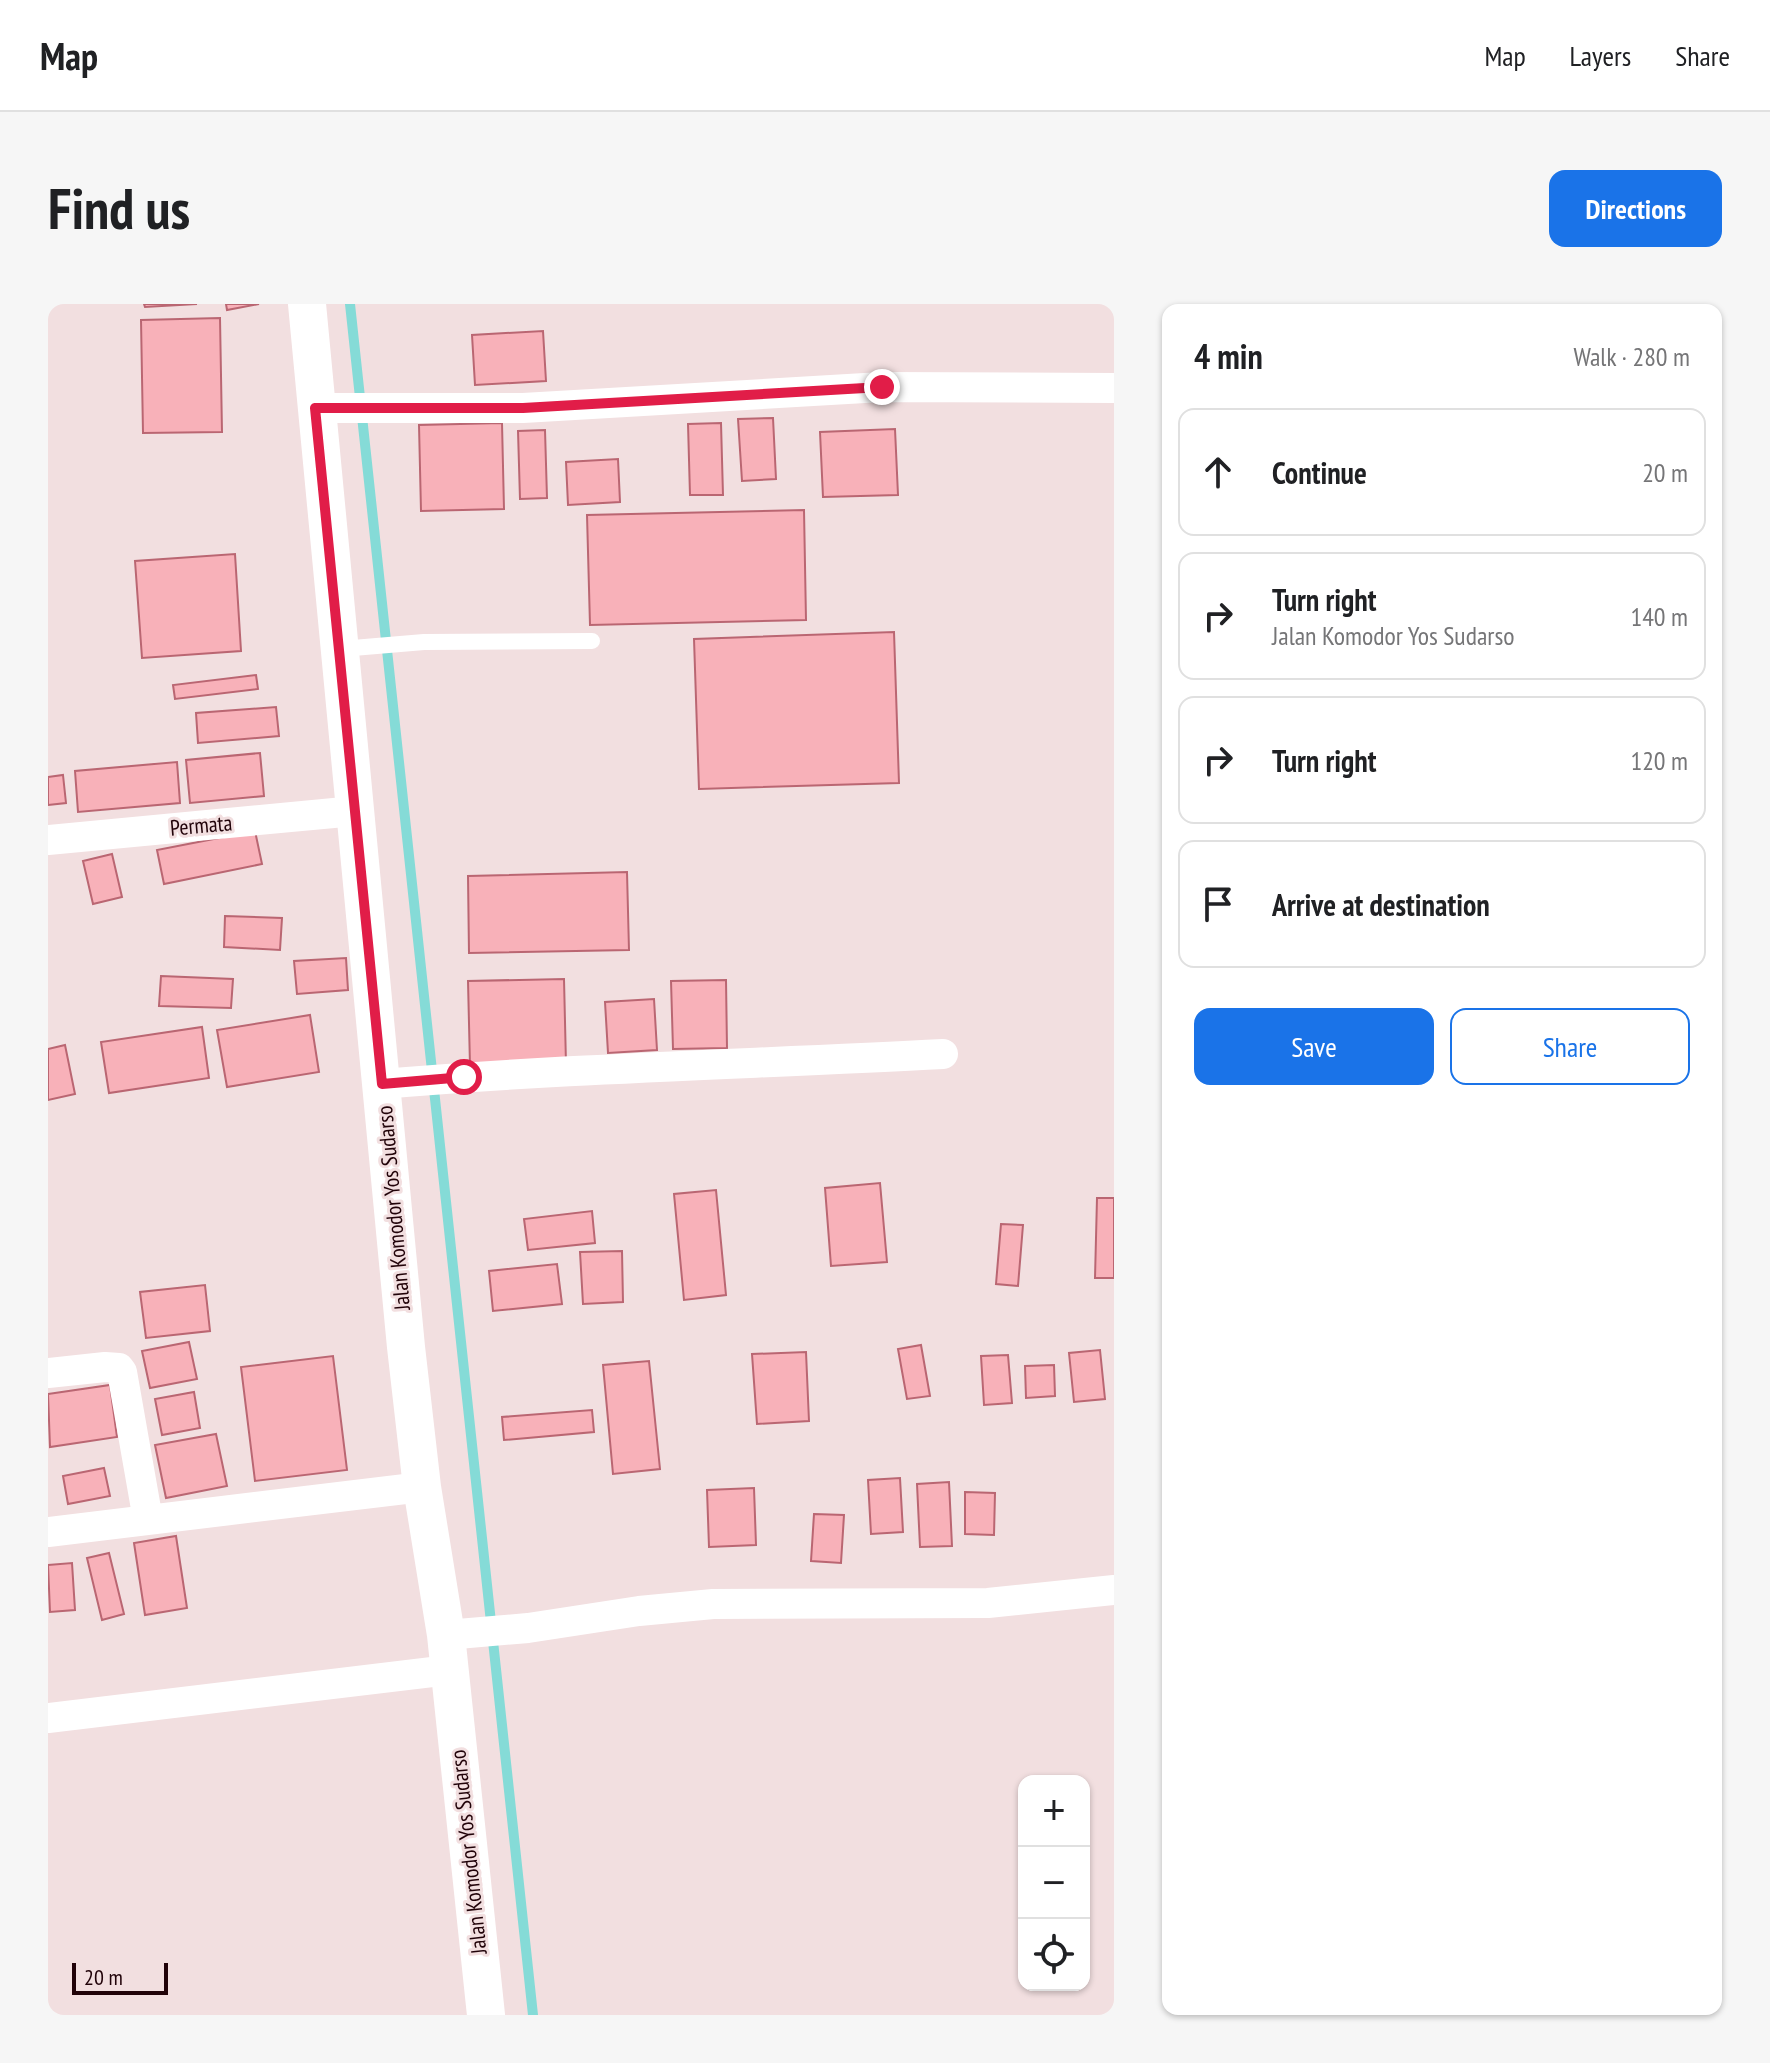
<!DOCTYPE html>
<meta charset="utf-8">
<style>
:root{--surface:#fff;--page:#f6f6f6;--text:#202124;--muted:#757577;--line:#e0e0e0;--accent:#1a73e8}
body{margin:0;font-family:"PT Sans Narrow",sans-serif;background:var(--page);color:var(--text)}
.controls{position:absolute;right:24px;bottom:24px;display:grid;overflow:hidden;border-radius:16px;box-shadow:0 2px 6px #0004}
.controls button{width:72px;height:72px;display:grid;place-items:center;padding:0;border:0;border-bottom:2px solid var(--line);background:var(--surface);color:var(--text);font:40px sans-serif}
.scale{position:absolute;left:24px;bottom:20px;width:96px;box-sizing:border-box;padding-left:8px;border:4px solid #210309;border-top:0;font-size:22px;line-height:28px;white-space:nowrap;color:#210309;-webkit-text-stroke:6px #f2dfe0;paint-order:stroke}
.stop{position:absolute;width:24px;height:24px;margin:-18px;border:6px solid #e11d48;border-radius:50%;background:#fff}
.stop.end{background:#e11d48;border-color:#fff;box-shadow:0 2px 8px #0008}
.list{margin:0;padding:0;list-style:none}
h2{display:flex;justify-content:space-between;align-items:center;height:104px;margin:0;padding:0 32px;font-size:34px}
h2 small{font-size:26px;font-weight:400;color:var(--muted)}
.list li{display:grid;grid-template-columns:52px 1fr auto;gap:24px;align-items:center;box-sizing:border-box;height:128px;margin:0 16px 16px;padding:0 16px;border:2px solid var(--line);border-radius:16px}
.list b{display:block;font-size:30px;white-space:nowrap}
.list p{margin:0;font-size:26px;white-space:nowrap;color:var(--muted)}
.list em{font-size:26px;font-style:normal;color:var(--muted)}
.actions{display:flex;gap:16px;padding:24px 32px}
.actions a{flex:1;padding:18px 0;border:2px solid var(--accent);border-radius:16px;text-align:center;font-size:28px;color:var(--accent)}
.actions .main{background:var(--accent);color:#fff}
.icon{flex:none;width:44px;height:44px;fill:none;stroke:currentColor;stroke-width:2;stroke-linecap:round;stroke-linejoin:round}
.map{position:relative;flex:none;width:1066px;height:1711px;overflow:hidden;border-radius:16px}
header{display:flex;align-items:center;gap:48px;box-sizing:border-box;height:112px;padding:0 40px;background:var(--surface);border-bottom:2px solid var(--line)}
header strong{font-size:38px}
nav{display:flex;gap:44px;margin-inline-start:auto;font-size:28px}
.intro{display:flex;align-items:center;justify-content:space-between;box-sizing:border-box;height:192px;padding:0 48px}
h1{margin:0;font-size:56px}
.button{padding:20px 36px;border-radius:16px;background:var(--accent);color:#fff;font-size:28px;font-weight:700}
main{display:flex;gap:48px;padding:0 48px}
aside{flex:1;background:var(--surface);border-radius:16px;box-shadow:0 2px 6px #0004}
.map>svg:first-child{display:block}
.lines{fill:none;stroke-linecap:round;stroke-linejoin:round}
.stream{stroke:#85dbd7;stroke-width:10}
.building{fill:#f8b1b9;stroke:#ba6672;stroke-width:2}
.service{stroke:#fff;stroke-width:16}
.minor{stroke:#fff;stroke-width:30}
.tertiary{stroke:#fff;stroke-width:38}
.route{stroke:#e11d48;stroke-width:10}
.labels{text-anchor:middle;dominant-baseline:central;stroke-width:6;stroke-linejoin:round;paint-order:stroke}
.street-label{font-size:22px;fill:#210309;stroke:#f2dfe0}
</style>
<header>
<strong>Map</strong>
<nav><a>Map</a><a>Layers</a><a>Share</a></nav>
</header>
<div class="intro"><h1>Find us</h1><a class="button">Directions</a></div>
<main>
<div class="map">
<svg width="1066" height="1711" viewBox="0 0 1066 1711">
<rect width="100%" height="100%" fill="#f2dfe0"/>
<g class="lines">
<path class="stream" d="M302,0l183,1711"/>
</g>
<path class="building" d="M96,0h53l-52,3z
M178,0h33l-32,6z
M172,14l2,114 -79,1 -2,-113z
M495,27l3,50 -71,4 -3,-50z
M725,114l3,61 -34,2 -4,-62z
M454,119l2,86 -83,2 -2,-86z
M673,119l2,72h-33l-2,-71z
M847,125l3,66 -75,2 -3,-65z
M497,126l2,68 -27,1 -2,-68z
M570,155l2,43 -52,3 -2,-43z
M756,206l2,110 -216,5 -3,-110z
M187,250l6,97 -99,7 -7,-97z
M846,328l5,151 -200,6 -5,-150z
M208,371l2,14 -83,10 -2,-14z
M228,403l3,29 -81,7 -2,-30z
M212,449l4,43 -74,7 -4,-43z
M129,458l3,41 -102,9 -3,-41z
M15,471l3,28 -18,2v-28z
M207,527l7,33 -98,20 -7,-34z
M64,550l10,43 -29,7 -10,-43z
M579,568l2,78 -160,3 -1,-77z
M177,612l57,2 -2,32 -56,-3z
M298,654l2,32 -51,4 -3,-33z
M113,672l72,3 -2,29 -72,-2z
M516,675l2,85 -96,2 -2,-85z
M678,676l1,68 -54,1 -2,-68z
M606,695l3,51 -49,3 -3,-51z
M262,711l9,57 -92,15 -10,-57z
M154,723l7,51 -100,15 -8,-51z
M17,741l10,49 -27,6v-51z
M832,879l7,79 -56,4 -6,-78z
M668,886l10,105 -42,5 -10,-106z
M1049,894h17v80h-19z
M544,907l3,32 -67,7 -4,-31z
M953,920l22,1 -5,61 -22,-2z
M574,947l1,51 -40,2 -3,-52z
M509,960l5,40 -69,7 -4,-40z
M157,981l5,46 -64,7 -6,-46z
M141,1038l8,37 -47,9 -8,-37z
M873,1041l9,51 -23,3 -9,-50z
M1052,1046l5,49 -31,3 -5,-49z
M758,1048l3,69 -52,3 -5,-70z
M960,1051l4,48 -28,2 -3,-49z
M285,1052l14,114 -92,11 -14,-114z
M601,1057l11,108 -47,5 -10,-109z
M1006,1061l1,31 -29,2 -1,-32z
M62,1081l7,52 -67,10 -2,-53z
M146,1088l6,36 -38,7 -7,-36z
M544,1106l2,22 -90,8 -2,-23z
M168,1130l11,52 -61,12 -11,-53z
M56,1164l6,28 -42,8 -5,-28z
M852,1174l3,54 -32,2 -3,-54z
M901,1178l3,64 -32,1 -3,-63z
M706,1184l2,57 -47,2 -2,-57z
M917,1188l30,1 -1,42 -29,-1z
M766,1210l30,1 -3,48 -30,-2z
M128,1232l11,72 -42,7 -11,-72z
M61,1249l15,61 -22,6 -15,-62z
M24,1259l3,47 -25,2 -2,-47z"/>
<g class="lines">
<path class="service" d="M293,345l83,-7 168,-1"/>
<path class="minor" d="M267,104h208l359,-21 232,1
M0,536l307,-29
M334,780c187,-16 374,-20 561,-30
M0,1069l57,-6 14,1 3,4 26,148
M0,1228l374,-45
M398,1331l82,-7 111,-17 74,-7 275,-1 126,-13
M0,1414l401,-48"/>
<path class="tertiary" d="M259,0l99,1043 16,140 24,148 40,380"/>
</g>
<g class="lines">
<path class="route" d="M416,773l-82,7 -67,-676h208l359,-21"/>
</g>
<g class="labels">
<g class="street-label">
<text transform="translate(153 521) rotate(-5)">Permata</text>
<text transform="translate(345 904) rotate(-95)">Jalan Komodor Yos Sudarso</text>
<text transform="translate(420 1548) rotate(-96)">Jalan Komodor Yos Sudarso</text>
</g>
</g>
</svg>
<div class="controls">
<button>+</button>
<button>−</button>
<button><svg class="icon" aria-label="locate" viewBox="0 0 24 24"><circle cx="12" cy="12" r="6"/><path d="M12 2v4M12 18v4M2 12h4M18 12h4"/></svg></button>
</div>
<div class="scale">20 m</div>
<div class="stop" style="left:416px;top:773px"></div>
<div class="stop end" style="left:834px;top:83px"></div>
</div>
<aside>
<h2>4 min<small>Walk · 280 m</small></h2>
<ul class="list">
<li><svg class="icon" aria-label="ahead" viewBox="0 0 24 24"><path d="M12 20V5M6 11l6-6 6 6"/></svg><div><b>Continue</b></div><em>20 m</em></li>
<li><svg class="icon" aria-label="right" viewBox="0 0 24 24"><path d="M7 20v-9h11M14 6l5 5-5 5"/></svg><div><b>Turn right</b><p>Jalan Komodor Yos Sudarso</p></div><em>140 m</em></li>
<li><svg class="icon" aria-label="right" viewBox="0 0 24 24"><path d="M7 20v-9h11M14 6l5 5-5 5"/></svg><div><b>Turn right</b></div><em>120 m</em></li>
<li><svg class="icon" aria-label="arrive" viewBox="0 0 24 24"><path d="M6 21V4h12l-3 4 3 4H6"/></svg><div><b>Arrive at destination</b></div></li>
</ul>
<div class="actions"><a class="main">Save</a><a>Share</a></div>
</aside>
</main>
